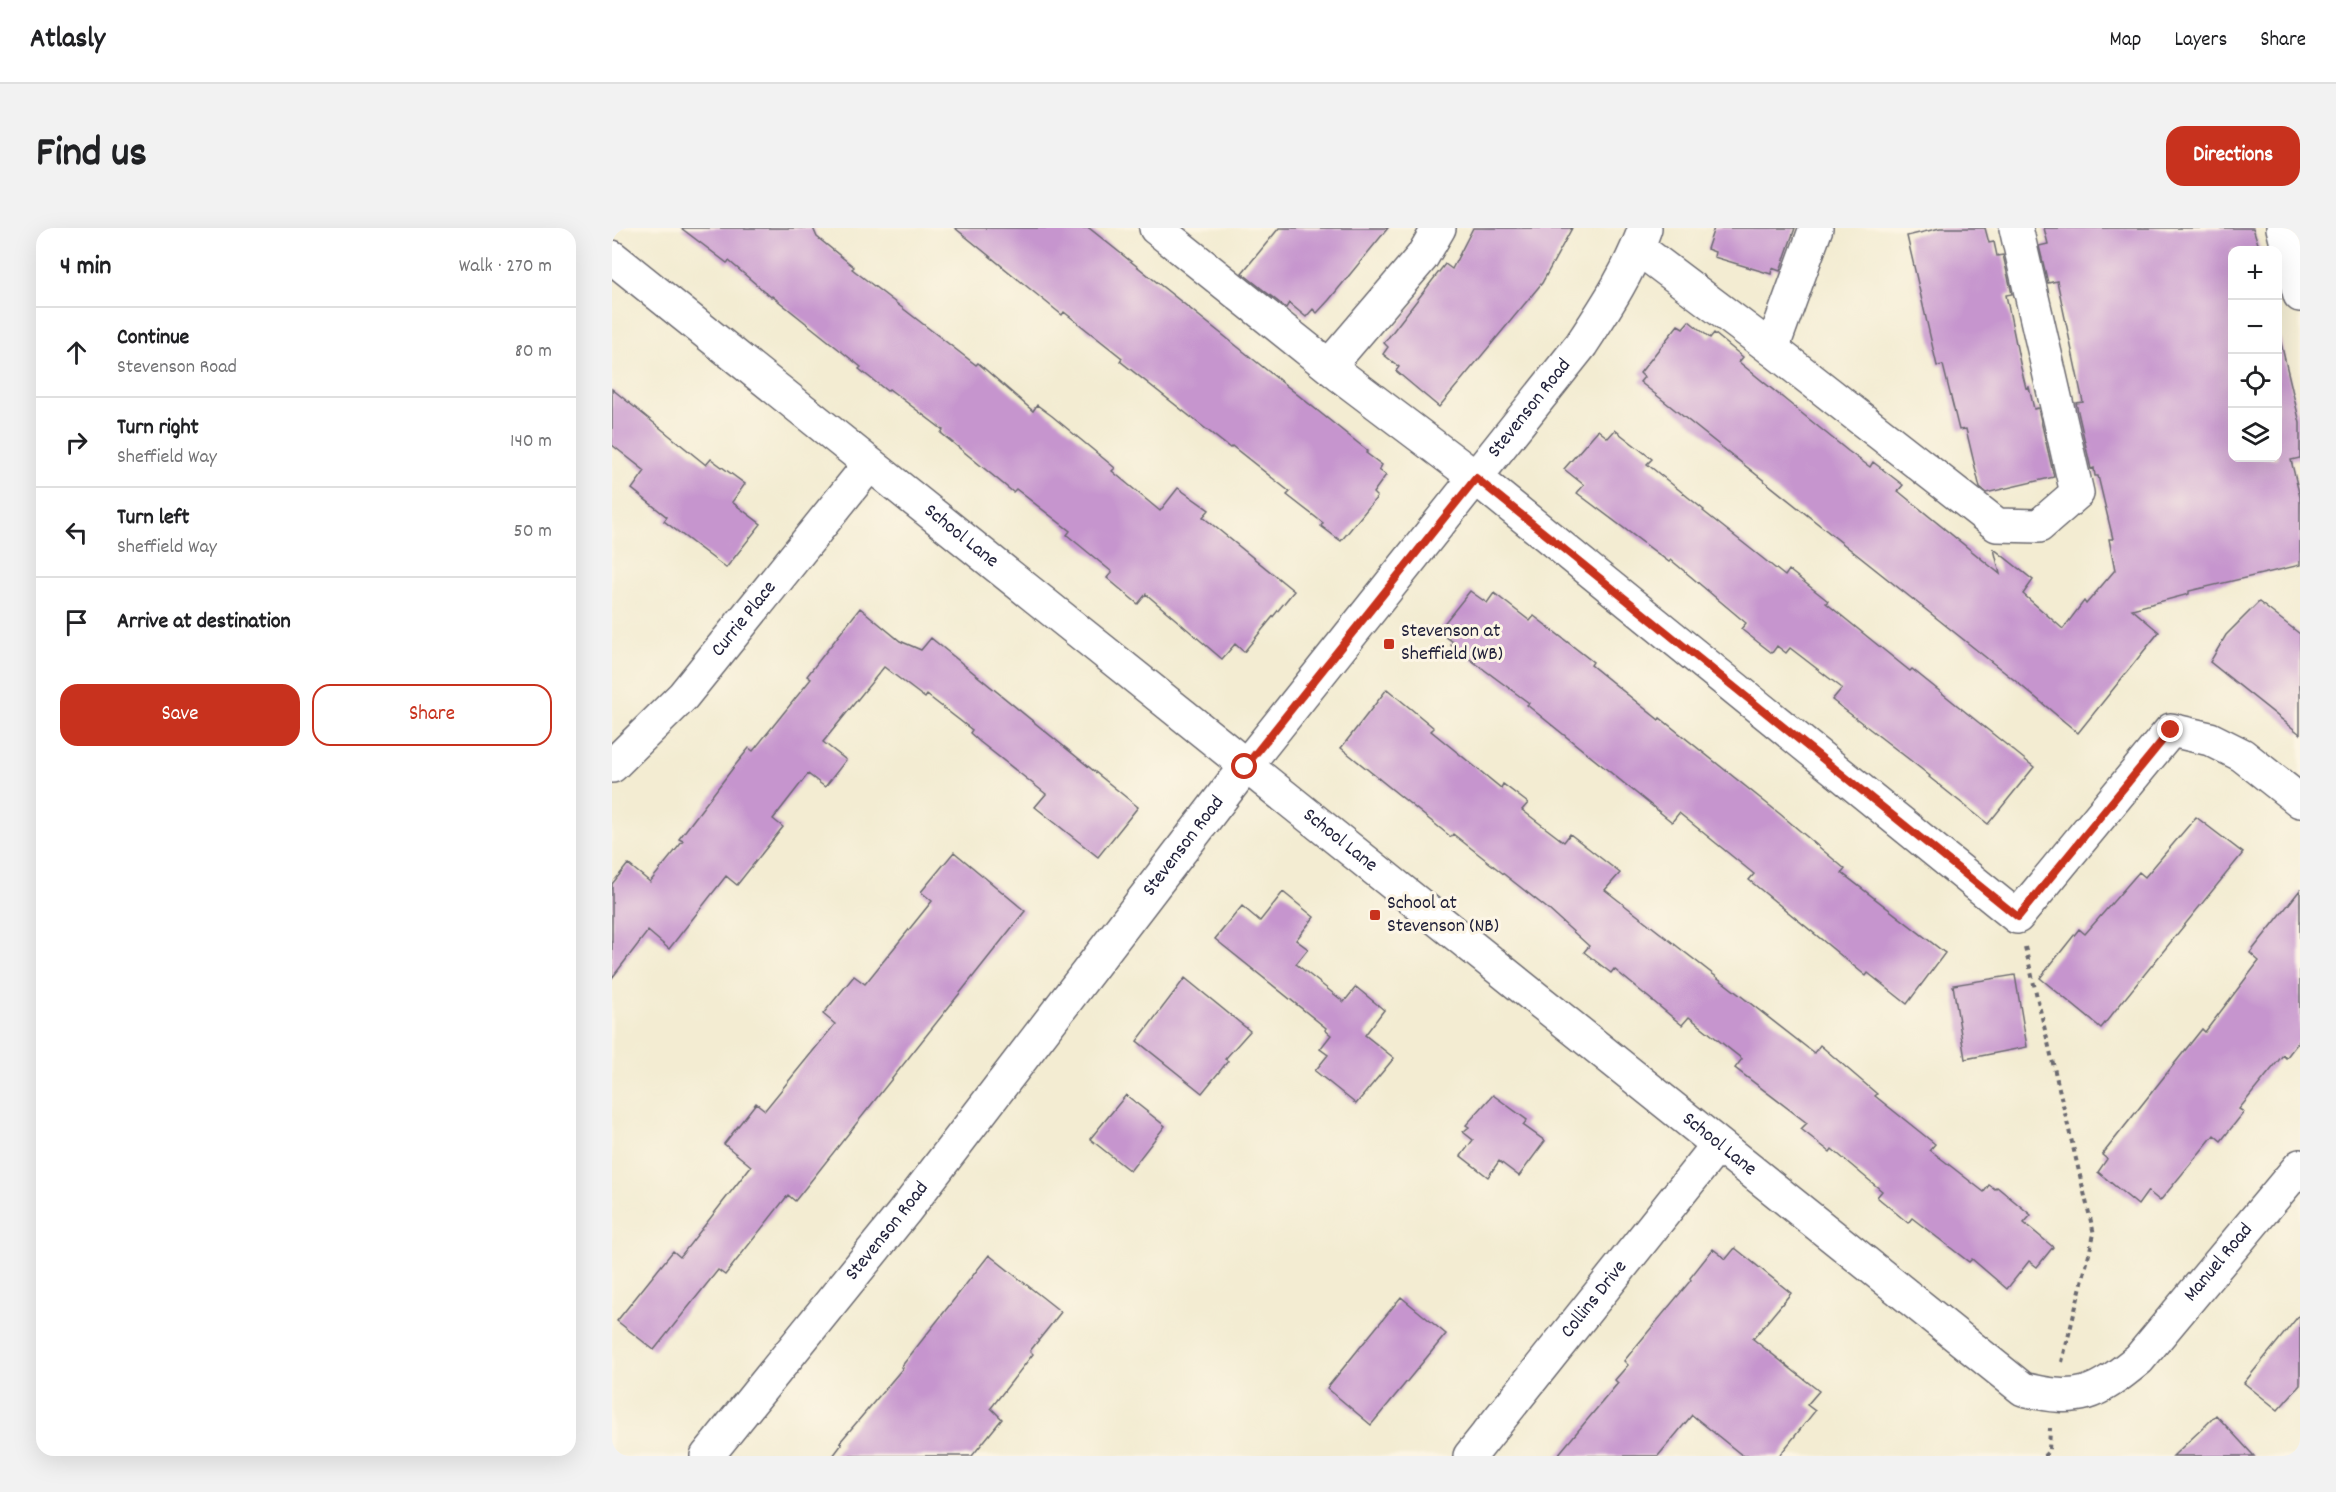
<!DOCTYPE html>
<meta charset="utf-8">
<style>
:root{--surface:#fff;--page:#f2f2f2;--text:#202124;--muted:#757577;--line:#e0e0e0;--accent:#c8321e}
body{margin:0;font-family:Dekko,sans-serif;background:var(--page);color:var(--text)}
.controls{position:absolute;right:18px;top:18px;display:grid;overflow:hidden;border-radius:12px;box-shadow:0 6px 24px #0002}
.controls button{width:54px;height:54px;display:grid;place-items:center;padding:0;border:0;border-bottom:2px solid var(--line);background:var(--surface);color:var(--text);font:30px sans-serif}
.stop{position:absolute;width:18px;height:18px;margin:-14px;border:4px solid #c8321e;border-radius:50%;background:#fff}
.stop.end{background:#c8321e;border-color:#fff;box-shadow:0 2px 6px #0008}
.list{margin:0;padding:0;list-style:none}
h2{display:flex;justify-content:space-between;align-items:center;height:78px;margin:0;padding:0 24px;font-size:26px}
h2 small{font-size:20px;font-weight:400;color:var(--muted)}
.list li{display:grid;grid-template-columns:39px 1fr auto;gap:18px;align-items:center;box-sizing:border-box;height:90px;padding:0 24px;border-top:2px solid var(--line)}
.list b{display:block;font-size:22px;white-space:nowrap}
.list p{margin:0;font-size:20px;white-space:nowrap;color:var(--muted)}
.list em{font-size:20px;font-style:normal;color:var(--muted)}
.actions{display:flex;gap:12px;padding:18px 24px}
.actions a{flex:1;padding:14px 0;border:2px solid var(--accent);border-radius:18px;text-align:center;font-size:21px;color:var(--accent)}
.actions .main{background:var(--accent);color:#fff}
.icon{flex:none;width:33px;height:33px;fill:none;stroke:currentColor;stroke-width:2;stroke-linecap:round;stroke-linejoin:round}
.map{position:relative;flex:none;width:1688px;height:1228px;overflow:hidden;border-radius:18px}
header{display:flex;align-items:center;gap:36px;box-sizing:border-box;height:84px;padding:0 30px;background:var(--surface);border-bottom:2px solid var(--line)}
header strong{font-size:28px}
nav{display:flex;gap:33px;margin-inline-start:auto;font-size:21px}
.intro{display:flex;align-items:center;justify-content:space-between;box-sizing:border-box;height:144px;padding:0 36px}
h1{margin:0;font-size:42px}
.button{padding:15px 27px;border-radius:18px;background:var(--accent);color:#fff;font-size:21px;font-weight:700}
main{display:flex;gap:36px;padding:0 36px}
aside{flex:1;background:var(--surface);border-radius:18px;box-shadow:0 6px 24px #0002}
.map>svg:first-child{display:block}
.building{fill:#c695ce}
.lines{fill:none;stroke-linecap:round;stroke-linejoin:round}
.minor-casing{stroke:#6b6970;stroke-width:36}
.path{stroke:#6b6970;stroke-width:4;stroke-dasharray:4.5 4.5;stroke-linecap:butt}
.minor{stroke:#fff;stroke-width:33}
.route{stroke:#c8321e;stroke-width:8}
.poi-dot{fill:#c8321e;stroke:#fcf5e5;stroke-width:2}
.labels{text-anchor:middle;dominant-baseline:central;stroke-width:6;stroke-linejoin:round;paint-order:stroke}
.street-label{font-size:20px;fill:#22223b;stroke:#fcf5e5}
.poi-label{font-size:20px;fill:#22223b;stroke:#fcf5e5;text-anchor:start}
</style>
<header>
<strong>Atlasly</strong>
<nav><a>Map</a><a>Layers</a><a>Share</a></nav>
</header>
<div class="intro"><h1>Find us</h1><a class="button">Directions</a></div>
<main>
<aside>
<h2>4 min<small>Walk · 270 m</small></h2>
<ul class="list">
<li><svg class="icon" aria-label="ahead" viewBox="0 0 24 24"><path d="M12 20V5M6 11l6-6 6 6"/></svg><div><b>Continue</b><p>Stevenson Road</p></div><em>80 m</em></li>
<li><svg class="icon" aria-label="right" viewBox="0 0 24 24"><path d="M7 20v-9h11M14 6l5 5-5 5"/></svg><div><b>Turn right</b><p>Sheffield Way</p></div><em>140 m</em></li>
<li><svg class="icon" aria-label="left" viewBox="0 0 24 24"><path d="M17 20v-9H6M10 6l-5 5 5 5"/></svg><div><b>Turn left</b><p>Sheffield Way</p></div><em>50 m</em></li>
<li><svg class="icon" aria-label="arrive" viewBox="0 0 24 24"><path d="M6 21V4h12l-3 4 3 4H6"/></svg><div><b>Arrive at destination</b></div></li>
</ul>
<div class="actions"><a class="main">Save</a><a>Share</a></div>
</aside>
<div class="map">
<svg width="1688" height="1228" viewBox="0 0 1688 1228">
<rect width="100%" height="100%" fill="#fcf5e5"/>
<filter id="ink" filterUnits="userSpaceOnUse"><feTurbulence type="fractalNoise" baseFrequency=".0167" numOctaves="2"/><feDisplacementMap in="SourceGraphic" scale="12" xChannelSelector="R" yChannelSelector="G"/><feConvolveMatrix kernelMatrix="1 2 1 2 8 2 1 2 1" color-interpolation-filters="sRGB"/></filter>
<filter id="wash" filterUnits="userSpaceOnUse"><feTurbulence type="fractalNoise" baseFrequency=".008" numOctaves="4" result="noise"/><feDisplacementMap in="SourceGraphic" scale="24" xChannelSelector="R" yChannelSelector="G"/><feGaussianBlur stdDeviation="1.35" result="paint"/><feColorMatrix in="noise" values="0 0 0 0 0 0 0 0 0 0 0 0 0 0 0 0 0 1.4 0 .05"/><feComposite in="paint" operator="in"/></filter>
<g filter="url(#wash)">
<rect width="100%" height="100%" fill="#f3ecd2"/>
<g id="blocks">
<path class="building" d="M69,0h132l4,9 37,30 -2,2 124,96 2,-2 55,48 4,-6 15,11 63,52 -3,3 48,40 18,-23 31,22 -6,7 91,74 -50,61 -9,-8 -13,15 -76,-65 -8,10 -31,-26 5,-6 -45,-37 3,-4 -54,-42 -3,3 -72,-59 2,-3 -54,-41 -2,2 -28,-22 2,-2 -89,-71 -1,1 -42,-36 -2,2z
M343,0h134l279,223 -2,2 16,12 -3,5 7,5 -13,18 4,4 -36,44 -20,-15 2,-3 -36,-28 3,-3 -58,-46 -2,2 -110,-87 2,-3 -58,-46 -2,3z
M667,0h109l-59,72 -12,13 -4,-4 -7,8 -17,-14 -3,5 -44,-35z
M861,0h99l-30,55 -103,124 -43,-36 3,-4 -16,-13 5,-7 -4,-4 61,-79 7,5z
M1102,0h81l-15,43 -8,-3 -1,6 -57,-17 1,-5 -8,-3z
M1328,0h45l4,15 5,-1 3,14 6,-1 9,39 -6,1 15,73 5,20 3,-1 5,22 4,-1 16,69 -68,16 -6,-5 -14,-59 -7,1 -16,-65 -6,1 -30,-130z
M1432,0h209l7,22h-28v208h45v-132l23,97v35l-9,2 9,37v68l-111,26v3l-57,15 27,23 -81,101 -60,-50 -378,-301 4,-5 -4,-4 38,-48 5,3 6,-7 21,17 4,-5 29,24 -4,5 109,89 22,16 3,-5 30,23 -5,6 102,83 -6,-25 39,31 -10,14 40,35 21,-28 2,3 29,-34 -6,-31h4l-15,-63h-3l-1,-8 -3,1 -15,-66 7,-1 -26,-121 -9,2 -9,-37 9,-2z
M0,161l94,76 5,-6 34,25 -13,18 29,22 -35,44 -62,-47 3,-4 -35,-28 13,-18 -33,-26z
M986,202l10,8 7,-8 37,29 -5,5 57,46 -1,1 82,65 4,-6 39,31 -2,2 43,35 41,33 2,-2 122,98 -46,57 -59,-47 1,-1 -20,-16 -78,-60 10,-12 -52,-40 -4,5 -9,-7 -5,7 -31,-24 5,-6 -75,-63 -2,2 -92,-69 7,-8 -20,-16z
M858,363l17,12 7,-10 36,28 4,-5 59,46 -2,3 68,55 1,-2 120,96 65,55 -3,4 103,80 -38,51 -39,-31 -2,3 -117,-96 5,-6 -75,-61 -7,9 -145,-117 2,-2 -78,-58 2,-3 -15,-11z
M1647,374l41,32v100l-90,-72 16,-27z
M248,380l40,33 21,9 10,-12 207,169 -40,50 -63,-50 11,-13 -66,-52 -10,-9 2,-3 -45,-35 -2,3 -41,-31 -61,75 23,18 -21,27 -17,-13 -35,45 10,8 -46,58 -11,-9 -57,73 -21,-18 -36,47v-94l16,-20 22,18 33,-41 -4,-2 54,-71 16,-20 4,3 58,-72 -4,-3z
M775,461l47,39 -3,3 70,57 2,-4 25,19 -6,7 42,32 6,-8 50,39 -15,17 209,163 6,-8 57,49 -2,2 60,48 -5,6 54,42 5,-7 6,4 2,-2 34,28 -7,8 29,24 -16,20 -8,-6 -22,28 -35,-30 -3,3 -57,-44 -4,5 -31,-26 5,-6 -50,-42 -2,3 -29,-23 6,-6 -72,-55 7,-9 -53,-42 -7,8 -68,-56 -3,4 -27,-21 5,-6 -41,-37 -95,-75 -2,3 -110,-89z
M1584,589l47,36 -142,175 -61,-50 39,-49 6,5 54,-62 6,5z
M342,624l71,59 -230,290 -7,-6 -63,80 -7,-5 -64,80 -37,-29 56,-70 7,6 71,-91 -27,-22 32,-41 9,7 70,-86 -12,-10 31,-38 11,8 67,-83 -11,-9z
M1688,662v150l-14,18 -3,-3 -44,54 5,3 -23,29 -7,-6 -54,66 -12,-10 -10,14 -40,-33 9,-13 -5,-4 100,-126 3,3 54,-71 -9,-8z
M671,664l31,25 -18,23 12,9 -12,15 48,38 12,-15 28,23 -19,25 29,23 -38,46 -41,-33 13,-16 -8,-6 11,-14 -6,-5 1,-2 -111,-89 27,-33 18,15z
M1403,747l12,72 -62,12 -12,-74z
M573,750l65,53 -25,28 3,2 -26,32 -65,-52z
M514,867l39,31 -35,45 -40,-32z
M881,867l34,25 -4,5 22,16 -26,35 -20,-15 -11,16 -27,-21 12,-16 -10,-8 6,-5 -3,-2z
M1123,1020l56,45 -38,46 66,52 -12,14 8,6 -36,45h-36l-51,-41 -34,41h-101l61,-73 -3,-3 13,-15 -4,-4 67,-81 -1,-2 23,-29 13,10z
M377,1027l72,57 -31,39 3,3 -42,54 11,11 -30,37h-139l9,-12 -2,-2 63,-74 -2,-1z
M789,1069l45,37 -75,91 -44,-37z
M1688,1086v71l-22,25 -34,-27z
M1604,1187l38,41h-81l33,-31z"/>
</g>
</g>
<g filter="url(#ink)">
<use href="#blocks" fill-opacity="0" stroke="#6b6970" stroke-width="1.5"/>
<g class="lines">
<g class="minor-casing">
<g id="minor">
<path d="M544,0l185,148 135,102 541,439 154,-187 39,9 32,16 58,46"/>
<path d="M1671,0l17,67"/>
<path d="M1026,20l134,101 225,176 42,1 38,-33 -61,-265"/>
<path id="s1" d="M0,29l1411,1132c57,14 72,6 116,-30l161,-193"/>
<path d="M1160,121l44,-121"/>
<path d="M717,138l93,-109 17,-29"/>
<path id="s2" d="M0,538l71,-70 186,-231"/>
<path id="s3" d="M95,1228l197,-244 341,-445 336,-422c25,-38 49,-74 64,-117"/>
<path id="s4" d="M858,1228l248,-311"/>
</g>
</g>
<path class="path" d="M1413,719l69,287 -32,128
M1432,1228l5,-5 1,-23"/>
<use href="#minor" class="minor"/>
</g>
</g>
<g class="lines" filter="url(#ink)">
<path class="route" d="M633,539l231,-289 542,439 153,-187"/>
</g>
<g class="poi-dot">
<rect x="771" y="410" width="12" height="12" rx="3"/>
<rect x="757" y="681" width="12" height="12" rx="3"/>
</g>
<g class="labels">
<g class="street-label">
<text stroke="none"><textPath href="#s3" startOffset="1332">Stevenson Road</textPath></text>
<text stroke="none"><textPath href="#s1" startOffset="447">School Lane</textPath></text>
<text stroke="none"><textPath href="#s2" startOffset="198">Currie Place</textPath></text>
<text stroke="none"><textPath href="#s1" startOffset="933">School Lane</textPath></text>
<text stroke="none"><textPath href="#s3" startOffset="774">Stevenson Road</textPath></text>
<text stroke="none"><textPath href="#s1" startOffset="1419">School Lane</textPath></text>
<text stroke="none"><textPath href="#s3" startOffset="288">Stevenson Road</textPath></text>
<text stroke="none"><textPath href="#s1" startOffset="2061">Manuel Road</textPath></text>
<text stroke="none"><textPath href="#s4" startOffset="200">Collins Drive</textPath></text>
</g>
<g class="poi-label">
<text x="789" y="404">Stevenson at<tspan x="789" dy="23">Sheffield (WB)</tspan></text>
<text x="775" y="676">School at<tspan x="775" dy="23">Stevenson (NB)</tspan></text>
</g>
</g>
</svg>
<div class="controls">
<button>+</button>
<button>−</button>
<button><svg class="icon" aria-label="locate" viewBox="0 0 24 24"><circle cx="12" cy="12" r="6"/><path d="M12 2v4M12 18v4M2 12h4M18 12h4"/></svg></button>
<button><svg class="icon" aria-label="layers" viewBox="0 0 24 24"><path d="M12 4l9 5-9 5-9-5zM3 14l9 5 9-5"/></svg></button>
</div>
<div class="stop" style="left:633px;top:539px"></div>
<div class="stop end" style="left:1559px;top:502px"></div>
</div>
</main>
